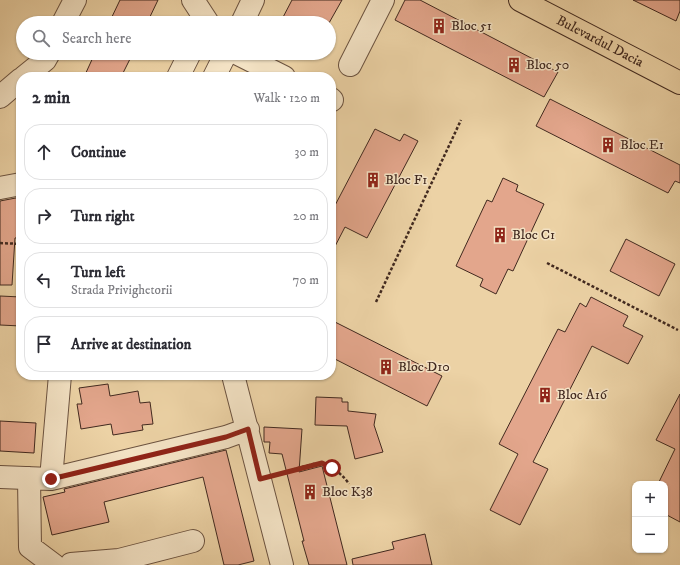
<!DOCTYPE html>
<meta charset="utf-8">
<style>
:root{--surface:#fff;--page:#f7f7f7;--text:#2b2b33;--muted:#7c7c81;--line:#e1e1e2}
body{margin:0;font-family:"IM FELL DW Pica",serif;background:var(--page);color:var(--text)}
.controls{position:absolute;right:12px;bottom:12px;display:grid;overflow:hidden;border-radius:8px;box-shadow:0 1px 3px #0004}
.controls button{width:36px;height:36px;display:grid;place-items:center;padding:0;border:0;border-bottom:1px solid var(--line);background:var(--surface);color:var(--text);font:20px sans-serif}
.stop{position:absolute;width:12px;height:12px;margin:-9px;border:3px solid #8f2418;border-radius:50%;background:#fff}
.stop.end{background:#8f2418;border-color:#fff;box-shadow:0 1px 4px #0008}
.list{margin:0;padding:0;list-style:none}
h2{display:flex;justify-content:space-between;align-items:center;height:52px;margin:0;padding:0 16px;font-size:17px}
h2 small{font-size:13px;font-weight:400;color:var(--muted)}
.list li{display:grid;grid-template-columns:26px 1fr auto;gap:12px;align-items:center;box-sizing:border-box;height:56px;margin:0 8px 8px;padding:0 8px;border:1px solid var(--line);border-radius:16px}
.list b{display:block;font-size:15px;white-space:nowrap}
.list p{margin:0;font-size:13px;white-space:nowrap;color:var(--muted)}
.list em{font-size:13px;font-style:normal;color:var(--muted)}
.icon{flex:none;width:22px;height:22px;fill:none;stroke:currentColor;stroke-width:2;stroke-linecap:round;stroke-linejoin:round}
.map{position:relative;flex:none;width:680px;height:565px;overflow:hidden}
.search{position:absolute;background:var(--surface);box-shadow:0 1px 3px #0004;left:16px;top:16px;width:320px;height:44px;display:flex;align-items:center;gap:10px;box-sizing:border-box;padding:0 14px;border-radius:22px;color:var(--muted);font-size:15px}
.panel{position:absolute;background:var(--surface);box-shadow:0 1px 3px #0004;left:16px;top:72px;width:320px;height:308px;border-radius:16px}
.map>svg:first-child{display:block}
.building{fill:#e3a68c;stroke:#41291f}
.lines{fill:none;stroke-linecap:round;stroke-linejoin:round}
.minor-casing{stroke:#6c5340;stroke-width:24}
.major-casing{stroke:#41291f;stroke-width:24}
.path{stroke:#41291f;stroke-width:2.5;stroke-dasharray:3 2;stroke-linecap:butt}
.minor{stroke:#f3e2c4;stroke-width:22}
.major{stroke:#ecd2a5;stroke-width:22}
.route{stroke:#8f2418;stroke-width:5}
.labels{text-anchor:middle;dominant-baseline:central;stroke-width:3;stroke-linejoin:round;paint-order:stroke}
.poi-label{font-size:14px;fill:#41291f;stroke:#f3e2c4;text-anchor:start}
.street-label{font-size:14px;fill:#41291f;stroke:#f3e2c4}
</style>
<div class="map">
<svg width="680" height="565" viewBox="0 0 680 565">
<rect width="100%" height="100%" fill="#ecd2a5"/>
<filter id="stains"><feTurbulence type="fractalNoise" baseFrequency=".005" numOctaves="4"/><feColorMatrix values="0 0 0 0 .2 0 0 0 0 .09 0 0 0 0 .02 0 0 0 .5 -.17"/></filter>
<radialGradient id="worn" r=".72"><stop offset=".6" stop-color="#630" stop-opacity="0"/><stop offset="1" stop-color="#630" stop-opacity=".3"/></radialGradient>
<path class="building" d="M120,0h38l-11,23h-38z
M292,0h50l-13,23h-49z
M405,0h15l138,72 -14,25 -149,-77z
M633,0h47v11l-4,10z
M95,53h38l-12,24h-37z
M550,99l130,66v18l-5,-2 -7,12 -132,-67z
M375,129l25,12 4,-7 14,7 -51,97 -22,-11 -14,27v-41z
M503,178l15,7 -2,6 28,13 -31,67 -5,-2 -12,25 -16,-8 3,-7 -27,-13 31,-66 5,2z
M21,197v40l-6,1 -3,47h-12v-84z
M626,239l49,25 -16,32 -49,-25z
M0,296l21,1v29l-21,-1z
M591,297l37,19 -5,10 20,10 -15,28 -36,-18 -59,116 15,7 -28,56 -30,-15 28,-56 -19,-10 59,-115 7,3 15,-29 6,4z
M331,320l111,56 -15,30 -96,-49z
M108,384l2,12 28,-5 2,12 10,-1 3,22 -11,1 1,5 -30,5 -2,-11 -30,5 -4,-25h5l-3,-16z
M680,394v128l-15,-8v-30h-7l17,-35 -19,-9z
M316,397l26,1v4h6v9l28,3 -2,11 9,27 -28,7 -8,-33 -32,-1z
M0,421l36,2 -2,30 -34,-2z
M264,427l38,2 -3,43 23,-6 25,99h-38l-7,-24h2l-22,-87 -13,-1 1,-11h-6z
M226,450l28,111 -16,4h-14l-21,-88 -99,25 5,20 -57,13 -9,-38 22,-5 -1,-3z
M425,534l7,31h-79l-1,-6 42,-10 -2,-7z"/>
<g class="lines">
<g class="minor-casing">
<path id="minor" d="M193,0l15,23
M63,23l12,-23
M242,23l11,-23
M236,53l48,24
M350,65l33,-65
M24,77l21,-17 4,-7
M178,77l12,-24
M214,77l12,-24
M0,97l21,-18
M331,99l1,1
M0,188l21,-4
M233,375l49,190
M0,477l51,2 175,-42 22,-8
M29,478l1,69 24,18
M51,479l9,-104
M71,564l48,-4
M120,565l-1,-5 74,-19"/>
</g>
<g class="major-casing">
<g id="major">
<path id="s1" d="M520,0l160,83"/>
</g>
</g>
<path class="path" d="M0,243l21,1
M547,263l131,67
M376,302l85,-182
M278,474c8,-2 38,-12 44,-11 8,1 23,14 27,21"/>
<use href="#minor" class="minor"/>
<use href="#major" class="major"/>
</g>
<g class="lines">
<path class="route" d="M51,479l175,-42 22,-8 12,50 62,-16 10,5"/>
</g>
<defs>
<g id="building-bare" transform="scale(1.2)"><path d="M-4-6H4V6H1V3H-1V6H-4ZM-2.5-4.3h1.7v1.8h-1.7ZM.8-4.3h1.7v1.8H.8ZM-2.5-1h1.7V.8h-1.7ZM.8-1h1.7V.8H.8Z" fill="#8f2418" stroke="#f3e2c4" stroke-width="2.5" paint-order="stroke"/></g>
</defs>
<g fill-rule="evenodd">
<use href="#building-bare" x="439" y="26"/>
<use href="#building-bare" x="514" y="65"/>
<use href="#building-bare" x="608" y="145"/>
<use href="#building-bare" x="373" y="180"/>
<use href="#building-bare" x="500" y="235"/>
<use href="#building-bare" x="386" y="367"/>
<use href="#building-bare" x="545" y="395"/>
<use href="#building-bare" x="310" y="492"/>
</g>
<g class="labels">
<g class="poi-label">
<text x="451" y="26">Bloc 51</text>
<text x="526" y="65">Bloc 50</text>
<text x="620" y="145">Bloc E1</text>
<text x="385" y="180">Bloc F1</text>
<text x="512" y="235">Bloc C1</text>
<text x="398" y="367">Bloc D10</text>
<text x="557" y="395">Bloc A16</text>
<text x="322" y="492">Bloc K38</text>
</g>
<g class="street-label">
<text stroke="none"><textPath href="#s1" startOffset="90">Bulevardul Dacia</textPath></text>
</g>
</g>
<rect width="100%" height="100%" filter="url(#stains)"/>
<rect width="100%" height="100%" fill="url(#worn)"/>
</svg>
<div class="controls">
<button>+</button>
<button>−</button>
</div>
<div class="stop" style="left:332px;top:468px"></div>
<div class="stop end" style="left:51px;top:479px"></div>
<div class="search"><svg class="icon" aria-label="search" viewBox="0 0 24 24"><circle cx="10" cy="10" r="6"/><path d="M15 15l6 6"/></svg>Search here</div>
<section class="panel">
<h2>2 min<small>Walk · 120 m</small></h2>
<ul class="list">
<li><svg class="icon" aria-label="ahead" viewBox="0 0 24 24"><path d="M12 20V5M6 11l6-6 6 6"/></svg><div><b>Continue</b></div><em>30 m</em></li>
<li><svg class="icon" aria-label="right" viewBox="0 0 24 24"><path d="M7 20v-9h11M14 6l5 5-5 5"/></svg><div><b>Turn right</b></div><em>20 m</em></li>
<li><svg class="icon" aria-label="left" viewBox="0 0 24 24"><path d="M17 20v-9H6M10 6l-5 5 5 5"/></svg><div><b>Turn left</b><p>Strada Privighetorii</p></div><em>70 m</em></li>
<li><svg class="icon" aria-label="arrive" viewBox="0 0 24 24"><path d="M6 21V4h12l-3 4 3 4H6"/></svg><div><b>Arrive at destination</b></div></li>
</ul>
</section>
</div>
